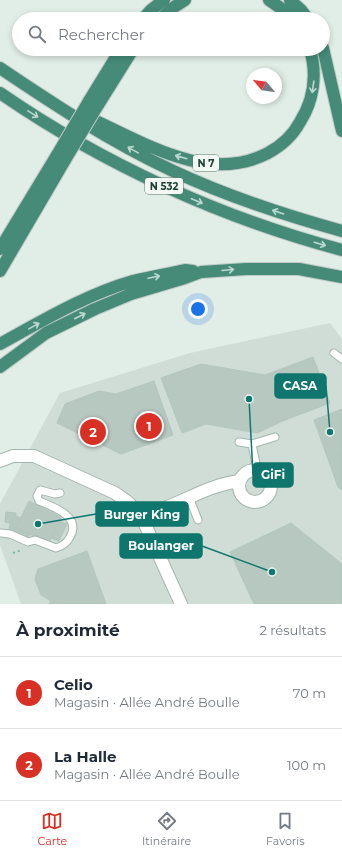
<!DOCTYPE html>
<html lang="fr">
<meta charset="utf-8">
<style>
:root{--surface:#fff;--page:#f6f6f7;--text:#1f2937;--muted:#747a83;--line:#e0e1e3;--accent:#d93025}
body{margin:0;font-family:Montserrat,sans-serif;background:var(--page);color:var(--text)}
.compass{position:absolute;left:246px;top:68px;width:36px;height:36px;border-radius:50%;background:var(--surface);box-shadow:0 2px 6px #0003;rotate:299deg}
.you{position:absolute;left:198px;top:309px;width:14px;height:14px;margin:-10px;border:3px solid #fff;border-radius:50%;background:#1a73e8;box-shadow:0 0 0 6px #1a73e833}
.badge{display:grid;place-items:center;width:26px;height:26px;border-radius:50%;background:var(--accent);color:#fff;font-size:13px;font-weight:700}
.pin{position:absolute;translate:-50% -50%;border:2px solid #fff;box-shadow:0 1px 4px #0006}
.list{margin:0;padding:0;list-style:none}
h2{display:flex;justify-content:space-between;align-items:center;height:52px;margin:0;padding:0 16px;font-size:17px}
h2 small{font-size:13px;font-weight:400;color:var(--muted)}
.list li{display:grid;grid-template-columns:26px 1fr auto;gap:12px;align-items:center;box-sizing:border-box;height:72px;padding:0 16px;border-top:1px solid var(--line)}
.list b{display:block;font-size:15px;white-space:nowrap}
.list p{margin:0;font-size:13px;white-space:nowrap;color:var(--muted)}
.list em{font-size:13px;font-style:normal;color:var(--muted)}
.icon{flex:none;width:22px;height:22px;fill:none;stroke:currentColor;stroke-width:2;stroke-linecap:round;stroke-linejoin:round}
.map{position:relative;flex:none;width:342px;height:604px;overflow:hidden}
.search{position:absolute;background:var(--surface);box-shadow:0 2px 6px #0003;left:12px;right:12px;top:12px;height:44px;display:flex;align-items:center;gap:10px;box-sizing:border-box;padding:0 14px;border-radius:22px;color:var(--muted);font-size:15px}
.sheet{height:196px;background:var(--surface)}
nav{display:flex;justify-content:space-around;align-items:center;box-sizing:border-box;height:56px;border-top:1px solid var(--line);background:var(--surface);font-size:11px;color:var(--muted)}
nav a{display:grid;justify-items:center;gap:2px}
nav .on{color:var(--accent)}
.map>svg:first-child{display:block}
.built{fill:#cfddd6}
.building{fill:#b6c8c0;stroke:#b3c7be}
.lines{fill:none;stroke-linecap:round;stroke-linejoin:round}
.service-casing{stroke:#a3b6ae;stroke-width:9}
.minor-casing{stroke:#a3b6ae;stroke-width:14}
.trunk-casing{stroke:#c1cac7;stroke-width:14}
.path{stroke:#7eb4a1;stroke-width:2;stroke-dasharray:2 3;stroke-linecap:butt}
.service{stroke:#fff;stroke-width:7}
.minor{stroke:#fff;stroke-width:12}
.trunk{stroke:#458b78;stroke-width:12}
.trunk-bridge-casing{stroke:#c1cac7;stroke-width:14;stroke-linecap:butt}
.trunk-bridge{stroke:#458b78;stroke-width:12}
.oneway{stroke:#bed8d0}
.labels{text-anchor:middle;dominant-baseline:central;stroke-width:3;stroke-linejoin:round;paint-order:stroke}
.shield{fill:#f2f9f5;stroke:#5f786f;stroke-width:1}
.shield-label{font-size:10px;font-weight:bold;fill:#204036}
.leader{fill:none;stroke:#0f766e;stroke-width:1.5}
.callout-dot{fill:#0f766e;stroke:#f2f9f5;stroke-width:1.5}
.callout{fill:#0f766e;stroke:#0f766e;stroke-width:1.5}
.callout-label{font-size:12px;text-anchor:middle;font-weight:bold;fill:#fff}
</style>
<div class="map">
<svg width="342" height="604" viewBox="0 0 342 604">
<rect width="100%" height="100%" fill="#e1ede7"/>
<path class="built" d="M330,323l12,16v265h-321l-21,-59v-41l60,-111 130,-40z"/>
<path class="building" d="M313,357l17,46 -45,17 -28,13 -51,-9 -24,9 -21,-55 40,-14 64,11z
M154,381l19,54 -52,19 -64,-31 8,-19 34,-13 17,3z
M342,409v45l-14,5 -14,-39z
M342,454v36l-4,-3 -10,-28z
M29,501l32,16 -12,26 -33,-15z
M6,512l10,1v3l5,2 -5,10 14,6 -3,6 -18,-9 1,-8 -5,-1z
M59,521l8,3 -8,17 -8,-3z
M291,523l51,41v40h-88l-24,-52z
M87,551l19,53h-57l2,-3 -10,-6 -6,-16 3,-10z"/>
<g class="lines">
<g class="service-casing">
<path id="service" d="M334,353l8,6
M239,442l13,2 23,-7
M252,444l5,25
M189,497l9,23
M1,533l9,1 18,8 7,-2 21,8c7,-2 11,-5 14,-11 12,-21 -17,-30 -31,-36l-2,-5 3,-6 15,4 5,-1"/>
</g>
<g class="minor-casing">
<path id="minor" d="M0,461l13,-5h21l81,37 14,10 15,19 37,82
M239 486a16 16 0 1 1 32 0a16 16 0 1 1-32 0Z
M141,516c7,-2 14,-4 21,-7 27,-10 48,-24 77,-28"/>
</g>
<g class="trunk-casing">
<path id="trunk" d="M269,0l16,11 8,8
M290,0l11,10 7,9
M143,19l8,-9 13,-10
M160,19l14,-12 11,-7
M323,48l19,83
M0,68c55,37 111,74 171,102 55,26 113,45 171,61
M0,93c103,71 221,125 342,157
M89,101l32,-52
M98,105l35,-56
M98,122c51,24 113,61 170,31 13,-7 25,-18 32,-31 14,-22 17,-48 10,-73
M0,249l57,-94
M0,271l65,-111
M0,344c42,-23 87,-50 133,-63 17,-4 35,-7 52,-11l8,1
M0,367l46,-34 49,-24 36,-15 54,-16 16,-6 45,-3h53l43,8"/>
</g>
<path class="path" d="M13,553l9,-3"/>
<use href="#service" class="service"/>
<use href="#minor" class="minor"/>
<use href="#trunk" class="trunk"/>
<g class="trunk-bridge-casing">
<path id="trunk-bridge" d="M57,155l32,-54
M65,160l33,-55"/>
</g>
<use href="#trunk-bridge" class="trunk-bridge"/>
</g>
<defs><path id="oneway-shaft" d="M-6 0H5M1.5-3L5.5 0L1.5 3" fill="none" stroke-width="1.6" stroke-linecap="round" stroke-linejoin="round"/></defs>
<g class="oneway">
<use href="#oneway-shaft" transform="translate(313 87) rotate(98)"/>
<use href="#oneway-shaft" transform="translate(33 114) rotate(32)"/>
<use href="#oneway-shaft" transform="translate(133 150) rotate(-151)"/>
<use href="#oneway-shaft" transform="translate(181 157) rotate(-164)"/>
<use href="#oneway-shaft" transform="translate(197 201) rotate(23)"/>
<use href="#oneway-shaft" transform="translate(278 212) rotate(-161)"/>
<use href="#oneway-shaft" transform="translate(320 244) rotate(16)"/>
<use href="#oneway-shaft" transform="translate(228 270) rotate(-5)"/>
<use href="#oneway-shaft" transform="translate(154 277) rotate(-12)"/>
<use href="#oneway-shaft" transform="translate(80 316) rotate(-27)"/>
<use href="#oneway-shaft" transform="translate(34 326) rotate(-29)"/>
</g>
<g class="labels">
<g class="shield">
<rect x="193" y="155" width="26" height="16" rx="3"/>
<rect x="145" y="178" width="38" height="16" rx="3"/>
</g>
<g class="shield-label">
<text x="206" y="163">N 7</text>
<text x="164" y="186">N 532</text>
</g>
</g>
<path class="leader" d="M330 432L326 386M249 399L253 475M38 524L96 514M272 572L202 546"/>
<g class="callout-dot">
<circle cx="330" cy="432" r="4"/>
<circle cx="249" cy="399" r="4"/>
<circle cx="38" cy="524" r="4"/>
<circle cx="272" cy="572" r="4"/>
</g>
<g class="callout">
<rect x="275" y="374" width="51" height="24" rx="4"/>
<rect x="253" y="463" width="40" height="24" rx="4"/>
<rect x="96" y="502" width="92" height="24" rx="4"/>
<rect x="120" y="534" width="82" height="24" rx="4"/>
</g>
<g class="callout-label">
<text x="300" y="390">CASA</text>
<text x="273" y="479">GiFi</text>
<text x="142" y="519">Burger King</text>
<text x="161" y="550">Boulanger</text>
</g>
</svg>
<svg class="compass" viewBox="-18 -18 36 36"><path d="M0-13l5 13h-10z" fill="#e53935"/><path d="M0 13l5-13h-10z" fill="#747a83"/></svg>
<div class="you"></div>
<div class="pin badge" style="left:149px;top:426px">1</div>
<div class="pin badge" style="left:93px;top:432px">2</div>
<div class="search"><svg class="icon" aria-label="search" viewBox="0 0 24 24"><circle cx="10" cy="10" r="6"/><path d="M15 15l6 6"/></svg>Rechercher</div>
</div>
<section class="sheet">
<h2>À proximité<small>2 résultats</small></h2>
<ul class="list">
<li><span class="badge">1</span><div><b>Celio</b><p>Magasin · Allée André Boulle</p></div><em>70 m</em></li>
<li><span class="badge">2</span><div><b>La Halle</b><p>Magasin · Allée André Boulle</p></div><em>100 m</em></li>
</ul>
</section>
<nav>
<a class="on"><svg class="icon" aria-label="map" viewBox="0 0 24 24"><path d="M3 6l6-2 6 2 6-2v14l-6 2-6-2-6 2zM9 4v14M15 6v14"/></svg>Carte</a>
<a><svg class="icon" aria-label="directions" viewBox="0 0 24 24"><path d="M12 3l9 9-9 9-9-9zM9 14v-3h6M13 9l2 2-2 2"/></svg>Itinéraire</a>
<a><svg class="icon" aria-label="saved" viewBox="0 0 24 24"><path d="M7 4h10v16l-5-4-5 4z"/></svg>Favoris</a>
</nav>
